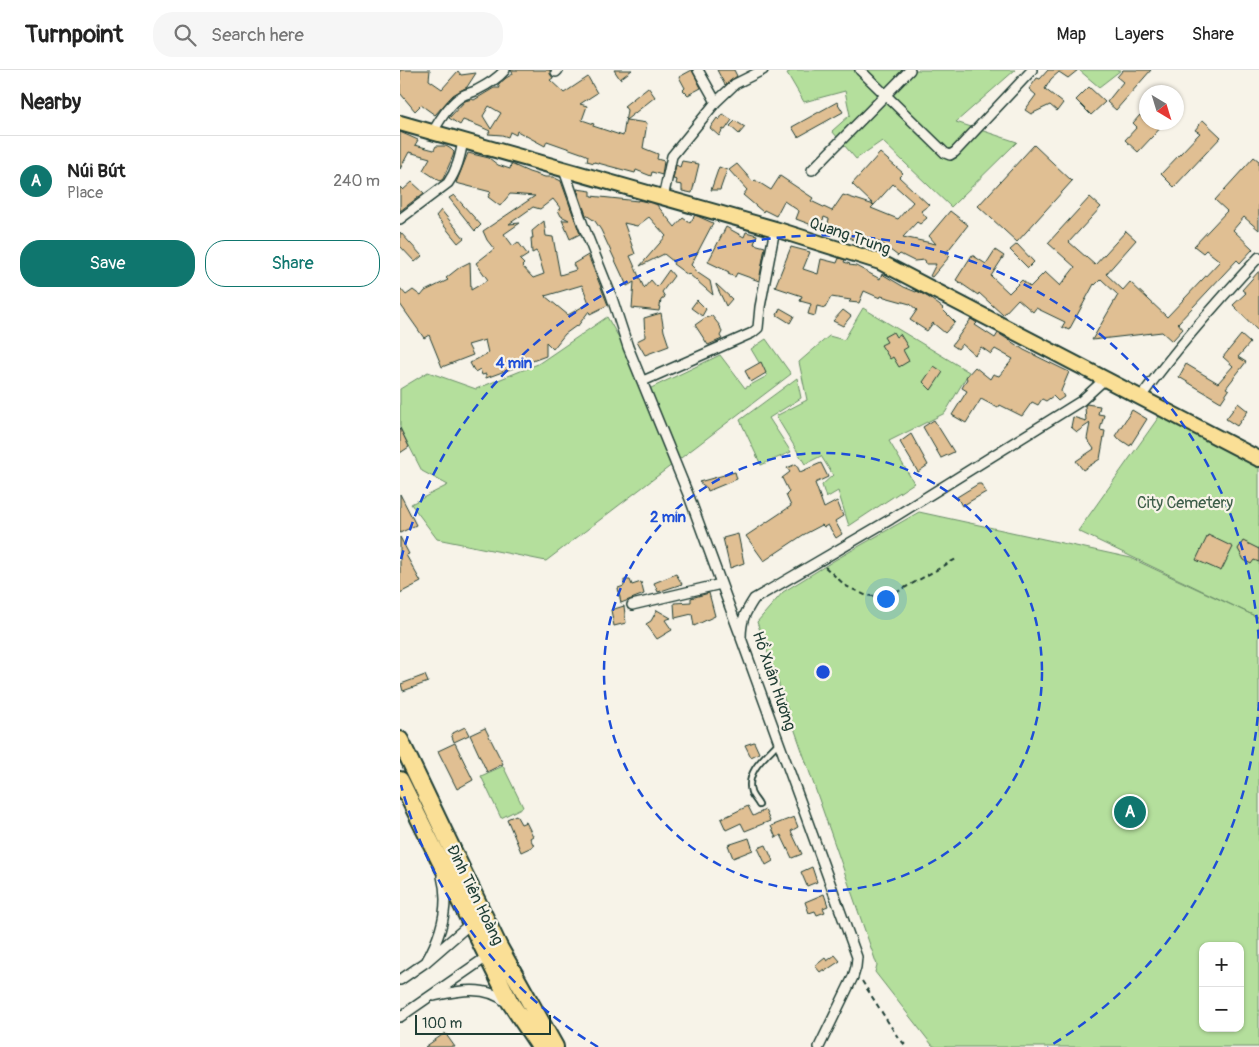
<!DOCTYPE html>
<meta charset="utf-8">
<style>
:root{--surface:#fff;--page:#f6f6f6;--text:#222;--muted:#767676;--line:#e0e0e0;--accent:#0f766e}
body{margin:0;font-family:Pangolin,sans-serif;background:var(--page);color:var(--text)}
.controls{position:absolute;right:15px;bottom:15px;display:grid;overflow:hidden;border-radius:10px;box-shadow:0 1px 4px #0004}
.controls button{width:45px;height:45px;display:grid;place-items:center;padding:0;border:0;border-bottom:1px solid var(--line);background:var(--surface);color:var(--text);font:25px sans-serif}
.compass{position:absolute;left:739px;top:15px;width:45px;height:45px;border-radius:50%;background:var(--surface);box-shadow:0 1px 4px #0004;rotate:142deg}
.scale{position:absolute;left:15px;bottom:12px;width:136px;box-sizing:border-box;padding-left:5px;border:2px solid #1f3d34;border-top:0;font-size:14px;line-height:18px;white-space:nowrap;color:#1f3d34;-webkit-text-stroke:4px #f7f3e8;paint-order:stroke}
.you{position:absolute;left:485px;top:528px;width:18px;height:18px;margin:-12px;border:4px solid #fff;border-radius:50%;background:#1a73e8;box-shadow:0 0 0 8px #1a73e833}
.badge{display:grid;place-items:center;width:32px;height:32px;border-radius:50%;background:var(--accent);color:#fff;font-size:16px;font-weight:700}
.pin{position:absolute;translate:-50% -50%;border:2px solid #fff;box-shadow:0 1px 5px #0006}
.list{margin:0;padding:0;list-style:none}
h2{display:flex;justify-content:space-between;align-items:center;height:65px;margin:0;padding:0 20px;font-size:21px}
h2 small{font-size:16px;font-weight:400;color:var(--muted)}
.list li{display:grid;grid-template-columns:32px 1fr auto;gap:15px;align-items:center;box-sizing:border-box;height:90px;padding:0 20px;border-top:1px solid var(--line)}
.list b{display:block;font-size:19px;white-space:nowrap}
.list p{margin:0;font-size:16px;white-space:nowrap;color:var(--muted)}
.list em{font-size:16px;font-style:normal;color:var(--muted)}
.actions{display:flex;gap:10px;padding:15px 20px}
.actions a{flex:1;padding:11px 0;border:1px solid var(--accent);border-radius:20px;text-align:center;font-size:18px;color:var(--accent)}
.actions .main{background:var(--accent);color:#fff}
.icon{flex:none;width:28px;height:28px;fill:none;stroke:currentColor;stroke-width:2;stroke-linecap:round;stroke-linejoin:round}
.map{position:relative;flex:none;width:859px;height:977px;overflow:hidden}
header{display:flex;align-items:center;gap:30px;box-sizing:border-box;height:70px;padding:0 25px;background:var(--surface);border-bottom:1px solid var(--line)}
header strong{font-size:24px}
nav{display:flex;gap:28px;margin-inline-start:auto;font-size:18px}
.search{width:350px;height:45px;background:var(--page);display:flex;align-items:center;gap:12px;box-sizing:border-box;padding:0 18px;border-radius:20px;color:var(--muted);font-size:19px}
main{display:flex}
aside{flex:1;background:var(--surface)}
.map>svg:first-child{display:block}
.green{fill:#b4df9c;stroke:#6a8e68;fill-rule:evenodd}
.building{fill:#e0bf93;stroke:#1f3d34;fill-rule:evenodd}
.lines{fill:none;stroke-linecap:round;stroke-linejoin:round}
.lane-casing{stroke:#1f3d34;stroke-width:8}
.street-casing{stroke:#1f3d34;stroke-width:12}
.primary-casing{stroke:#1f3d34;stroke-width:18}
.highway-casing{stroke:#1f3d34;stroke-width:20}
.path{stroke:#1f3d34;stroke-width:2;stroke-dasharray:5 4;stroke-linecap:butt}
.lane{stroke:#f7f3e8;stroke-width:4.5}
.street{stroke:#f7f3e8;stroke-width:9}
.primary{stroke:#fadf96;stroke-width:14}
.highway{stroke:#fadf96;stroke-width:16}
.ring{fill:none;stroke:#1d4ed8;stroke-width:2.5;stroke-dasharray:9 6}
.labels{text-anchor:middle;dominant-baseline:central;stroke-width:4.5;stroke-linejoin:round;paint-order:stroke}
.street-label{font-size:16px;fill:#1f3d34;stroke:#f7f3e8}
.park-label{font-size:16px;fill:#3d5d49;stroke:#f7f3e8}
.centre{fill:#1d4ed8;stroke:#f7f3e8;stroke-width:2.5}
.ring-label{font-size:15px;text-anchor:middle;font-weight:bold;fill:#1d4ed8;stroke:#f7f3e8;stroke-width:4.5;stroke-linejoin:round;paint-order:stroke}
</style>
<header>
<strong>Turnpoint</strong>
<div class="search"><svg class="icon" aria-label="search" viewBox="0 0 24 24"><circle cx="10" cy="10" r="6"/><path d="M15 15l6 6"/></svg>Search here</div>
<nav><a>Map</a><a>Layers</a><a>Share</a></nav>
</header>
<main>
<aside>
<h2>Nearby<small></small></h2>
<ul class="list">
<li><span class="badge">A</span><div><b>Núi Bút</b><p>Place</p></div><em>240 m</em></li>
</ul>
<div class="actions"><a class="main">Save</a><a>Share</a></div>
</aside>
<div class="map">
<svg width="859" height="977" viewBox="0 0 859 977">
<rect width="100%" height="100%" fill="#f7f3e8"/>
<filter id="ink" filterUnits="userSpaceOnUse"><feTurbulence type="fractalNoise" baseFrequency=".02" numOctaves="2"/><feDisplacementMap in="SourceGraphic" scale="10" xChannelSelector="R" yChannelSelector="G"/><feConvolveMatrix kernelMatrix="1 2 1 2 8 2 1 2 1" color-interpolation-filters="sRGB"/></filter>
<g filter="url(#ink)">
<path class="green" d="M394,0h221l-59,52 61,20 -66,65 -69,-66 -26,18 -24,-28 18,-16 -5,-24 -41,11 -17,-29z
M679,0h42l-22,17z
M463,238l106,64 -24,41 -56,28 25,42 -65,43 -11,-35 -12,7 -4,-13 11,-10 -12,-19 -16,8 -29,-48 31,-16 -8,-38 30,-26 15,4z
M207,247l42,72 71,-34 25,33 22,-12 -16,-27 15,-10 25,35 -245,187 -109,-22 -26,-35 37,-19 -26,-14 -22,-43v-39l28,-17 48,17 62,-25z
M397,308l4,20 -32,20 22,34 -30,13 -21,-45z
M763,341l96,51v585h-323l-4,-2 -57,-73 2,-7 -120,-343 26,-30 52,-32 84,-48 212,46 126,59 -179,-86zM803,876h37v82h-37z
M103,696l20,41 -22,11 -20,-42z"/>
<path class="building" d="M0,0h30l-1,10 13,9 16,-18 3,4 15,-2 -9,14 -14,8 -18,20 -14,-10 -6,6 -15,-18z
M111,0h39v4l3,4 -3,2 14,13 24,-16 9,16 -17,11 7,2 -5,14 12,4 -1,2 30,10 4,-26 -3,-4 24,-19 7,10 -29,23 21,3 -4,25 15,6 -1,5 7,2 -2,14 -10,-3 -1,4 -15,-6 -1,3 -41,-11v1l-7,-2 1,-5 -4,-2 -37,-13 -2,5 -28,-15 -1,4 -6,-3 -2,5 -6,-2 -14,-1 2,-3 -11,-5 -16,-6 -3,5 -11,-7 16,-17 7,-2 2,1 20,-12h6l-2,-3 8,-7 7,-4zM89,36l12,7 -10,16 -8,-13z
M214,0h18l-12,9z
M292,0l9,18 -13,7 -5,-5 2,-2 -6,-11z
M317,0h17l3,6 -12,9z
M648,0h30l-10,8 -9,-6 -8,7 -6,10 18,14 -6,8 -7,-6 -19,9 -6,-4 11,-15 -7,-6 8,-11 3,1z
M723,0h28l-35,40 -9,-8 16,-20 -6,-5z
M689,17l16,15 -14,13 -15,-15z
M437,32l6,10 -45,25 -6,-10z
M323,44l9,6 -7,10 -2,-1 -4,7 -9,-8 7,-10 2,2z
M740,45l6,7h20l-28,30 -13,-12 12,-13 -4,-4z
M803,50l18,17 -47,50 -13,-13 39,-41 -5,-3z
M335,51l10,6 -6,7 -9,-8z
M0,62l18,8 -3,5 19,5 2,-4h10l5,3 3,3 -1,4 -10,23 -3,2 -17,-11 7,-12 -21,-6 -9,17z
M634,75l38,36 -55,61 -39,-36z
M68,83l21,5 9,7 12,4 1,-5 18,8 16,5h8l8,4 19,53 -10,5 -8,-19h7l-8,-4 -3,-6 3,-1 -8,-10 -13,10 -7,-2 -24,17 11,-1 -16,11 9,12 5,-4 10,13 -8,5 4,4 -2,2 11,12 11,-4 -6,-20 -2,-3 -4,2 -1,-15h2l-1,-7 12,-10 2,15 7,1 7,38 16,-5 -3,-6 15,-9 20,50 -18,9 -1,-3 -12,16 -1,-1 -11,8 -12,15 -7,-7v14l-60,22v-4l-4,1 -2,-6 -5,3 -5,-9 18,-10 -3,-13 -17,5 5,10 -31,12 -13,-32 -5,3 -24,-34v-16l6,7 7,-5 8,6 4,-5 23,-11 -2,-2 14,-11 10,-5 1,28 17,-10 -12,-17 18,-14 -7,-9 -4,-9 52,-35 -25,-2 -10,12 -12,-9 3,-5 -35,-9zM182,215l7,18 -21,12 -23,-19z
M480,83l23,20 -4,4 30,28 -8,6 6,7 -7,6 -3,-2 -14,15 33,7 -7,-8 21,-25 18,14 -22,28 4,3 -18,21 -2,-1 6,-12h-10l-1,-4 -11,1 -14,-7 -2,2 -17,-13 -24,-8 -2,6 -9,-6 -19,-7 2,-9 -5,-2 -4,11 -24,-9 3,-8 -15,-10 -8,15 -12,-6 -1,2 -20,-17 4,-5 -18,-20 8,-6 16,18 2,-2 16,10 9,-14 33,22 -2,3 21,10 11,-16 31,10 -3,3 27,11 15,-17 -20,-18 -19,21 -22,-21z
M854,87l5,4v69l-15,-13 -11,13 20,19 -13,14 -3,-3 -59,63 5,6 -11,12 -10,-9 -70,8 26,-45 -17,-16 -6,6 -1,-1 -25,46 -7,-3 3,-5 -29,-14 -3,4 -15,-13 -15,16 -24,-22 -1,2 -22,-15 16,-25 14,9 9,-14 9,6 -13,20 18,17 13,-13 8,7 15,-15 15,14 15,-19 -27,-24 42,-46 11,10 -32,35 26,23 31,-34 10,9 -30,34 17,16 7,-8 37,35 53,-56 -14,-11 -3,3 -9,-7 33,-35 -12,-11z
M282,91l17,3 -7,29 -10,-2v-6l-6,-1 1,-4 -4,-1 3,-14 4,2z
M319,97l8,3 -7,20h-9z
M12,112l12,11 -24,18v-24l3,3z
M177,119l14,2v5l47,5v-1l18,4 19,23 8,-9 7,5 5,-8 18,8 -22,42 4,4v2l15,10 3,14 -24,-21 -1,1 -15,-11 1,-2 -10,-8 -24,12 26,-30 -17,-19 -12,9 -13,-3 11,31 -5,2 14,32 7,-8 6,7 12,-17 5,6 -12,16 3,5 -4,3 -2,11 -27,-3 2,-26 -7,4 -26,-56 -6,-9 -9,-6z
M54,125l27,30 -6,6 -26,-33z
M41,140l23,28 -6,5 -22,-27z
M326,157l18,10 2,-5 11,3 -3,9 11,3 -6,34 -22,-8 -2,4 -7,-3 1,-2 -21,-10z
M0,162l22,24 -7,6 -15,-16z
M617,174l17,18 -6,6 -18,-18z
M391,177l19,5 -7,17 15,5 3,-15 16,4 2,-5 6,2 -1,2 6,2 -1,1 7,1 24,13 2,-5 22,13 12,5 1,-1 11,6 15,11 -1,1 13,13 -10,11 -12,-10 -6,8 -17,-11 7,-10 -7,-6 -29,-8 -1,2 -16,-7 -5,12 -10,-1 2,-2 -20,-3 -6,11 -8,-2 -2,10 -7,-2 3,-10 -11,-3 2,-5 -27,-9z
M859,201v61l-26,-27 13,-12 -4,-3z
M316,214l16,15 -6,7 -10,-21z
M297,230l9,9 -4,7 -11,-8z
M380,238l14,8 -4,7 -13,-8z
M443,240l8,6 -8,10 -10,-5z
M261,243l3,18 5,15 -24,9 -8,-14 8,-4 -1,-19z
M312,246l8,10 2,6 -2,4 2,3 -14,6 -13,-20 10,-7z
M571,249l6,4 -2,2 20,13 3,-5 26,17 45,22 -8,19 3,6 -6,4 -5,-5 -7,5 -4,-2 -4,6 -6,-3 -10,14 -22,-11 -2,3 -17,-9 -15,24 -14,-8 15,-24 -5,-3 5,-9 -1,-2 9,-10 15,12 3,-5 6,2 14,-17 -18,-10 -4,5 -10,-7 -6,8 -13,-11 -4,5 -6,-4z
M493,262l3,5 4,-3 8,13 -5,3 6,11 -10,6 -6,-10 -3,2 -9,-14 6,-3 -3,-5z
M841,265l9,8 -12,14 8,5 -20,26 3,2 -8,12 -42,-25 7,-13 32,19 15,-17 -10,-9z
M361,292l5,11 -15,9 -6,-11z
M534,296l9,6 -12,18 -8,-8z
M838,333l10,8 -11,15 -11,-7z
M686,334l14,2 -2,8 6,1 -4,15 5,1 -5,28 -17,11 -7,-9 18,-12 -7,-10 3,-16 -13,9 -6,-5 2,-10 13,4 -1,-15z
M732,340l15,9 -17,27 -15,-10z
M534,350l20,32 -13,6 -18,-31z
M0,358l9,19 -9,6z
M511,364l17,31 -10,7 -18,-30z
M421,393l7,14 -13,6 9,25 13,-7 6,15 -8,5 7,13 -6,4 -8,-13 -4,2 -2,-2 -19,10 -39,26 -18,-25 45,-30 -5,-11 3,-3 -7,-14 8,-6 -3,-4 9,-4 4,8z
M335,402l2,7 -29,12 -1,-3 -8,-6z
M578,414h3l5,8 -24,14 -5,-9z
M0,424l16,31 -16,8z
M338,464l6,29 -14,5 -7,-30z
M808,465l25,12 -12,24 -25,-11z
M0,467l9,17 -3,1 15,27 -21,11z
M843,471l16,8v13l-5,-2 -3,4 -7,-4 -6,-11z
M276,504l6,10 -24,8 -4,-9z
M224,510h6l2,5 9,-3 3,12 -23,9 -3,-15 6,-2z
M309,523l6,23 -21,10 -2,-12 -17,4 -1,-15 17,-1v-4z
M224,536l2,17 -12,3 -3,-16z
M257,540l14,8 -6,2 7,10 -15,9 -11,-15 5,-3z
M25,605l3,7 -25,9 -2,-7z
M65,657l4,8 -15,7 -3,-8z
M85,658l18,36 -16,8 -17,-37z
M354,672l5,11 -8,4 -6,-12z
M55,673l18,37 -16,9 -19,-38z
M348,736l5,10 12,-6 5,11 -25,10 -4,-8 -15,7 -5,-11z
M116,745l5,9 5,-2 7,14 -3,2 4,8 -13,6 -14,-33z
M394,747l4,10 -7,4 11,23 -10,4 -11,-23 -5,3 -5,-12z
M349,768l4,12 -20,8 -5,-13z
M366,775l7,16 -7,4 -8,-17z
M412,797l5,15 -10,4 -6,-14z
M424,824l4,12 -5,2 2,4 -8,3 -2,-4 -6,2 -4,-11z
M435,885l5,6 -15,10 -1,-2 -4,3 -5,-6 10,-8 2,3z
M45,963l10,14h-30z"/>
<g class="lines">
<g class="lane-casing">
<path id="lane" d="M359,735c-2,-4 -7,-9 -8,-13 -6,-21 16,-37 28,-50"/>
</g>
<g class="street-casing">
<path id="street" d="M298,0l18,32
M460,0l85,83 5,2 5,-3 77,-82
M156,2l2,-2
M33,62c7,-13 16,-28 29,-36 5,-3 10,-3 15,-6 10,-5 21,-12 28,-20
M164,100l19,55 28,70 17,52 62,152 49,133
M412,100l98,-100
M263,128l9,-42 44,-54 19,-18 28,-14
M0,149l48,-36c9,-13 12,-26 15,-42
M243,311l109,-48 6,-5 2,-21 15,-78
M740,328c36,-49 77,-96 119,-141
M232,535l89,-21
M26,892c15,-26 24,-56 16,-86
M0,910l26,-18 45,-39
M34,926c23,-5 53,-12 73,7
M0,947l88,-61
M419,977l34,-70 3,-10 1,-10 -116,-319c0,-18 4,-25 13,-39l137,-80 190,-118 23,-21"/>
</g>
<g class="primary-casing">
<path id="primary" d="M0,53l375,106 105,33 379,197"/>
</g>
<g class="highway-casing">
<path id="highway" d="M0,670l99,207 56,100
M0,710l110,222 30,45"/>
</g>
<path class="path" d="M425,497l21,19 21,10 25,-1 64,-36
M462,911l35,55 10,11"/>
<use href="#lane" class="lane"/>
<use href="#street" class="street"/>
<use href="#primary" class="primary"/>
<use href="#highway" class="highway"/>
</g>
</g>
<g class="ring">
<circle cx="423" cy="602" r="219"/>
<path d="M859 632A437 437 0 0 1 648 977M198 977A437 437 0 0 1 1 715M1 489A437 437 0 0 1 859 572"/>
</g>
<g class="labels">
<g class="street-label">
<text transform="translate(450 166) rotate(19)">Quang Trung</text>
<text transform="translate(374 611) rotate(71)">Hồ Xuân Hương</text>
<text transform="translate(75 825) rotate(64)">Đinh Tiên Hoàng</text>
</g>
<g class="park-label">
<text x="785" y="433">City Cemetery</text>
</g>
</g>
<circle cx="423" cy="602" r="8" class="centre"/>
<g class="ring-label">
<text x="114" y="298">4 min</text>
<text x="268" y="452">2 min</text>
</g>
</svg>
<div class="controls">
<button>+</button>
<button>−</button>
</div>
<svg class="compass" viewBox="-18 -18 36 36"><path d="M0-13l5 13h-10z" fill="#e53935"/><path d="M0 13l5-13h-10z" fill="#767676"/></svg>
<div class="scale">100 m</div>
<div class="you"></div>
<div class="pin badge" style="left:730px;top:742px">A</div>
</div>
</main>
